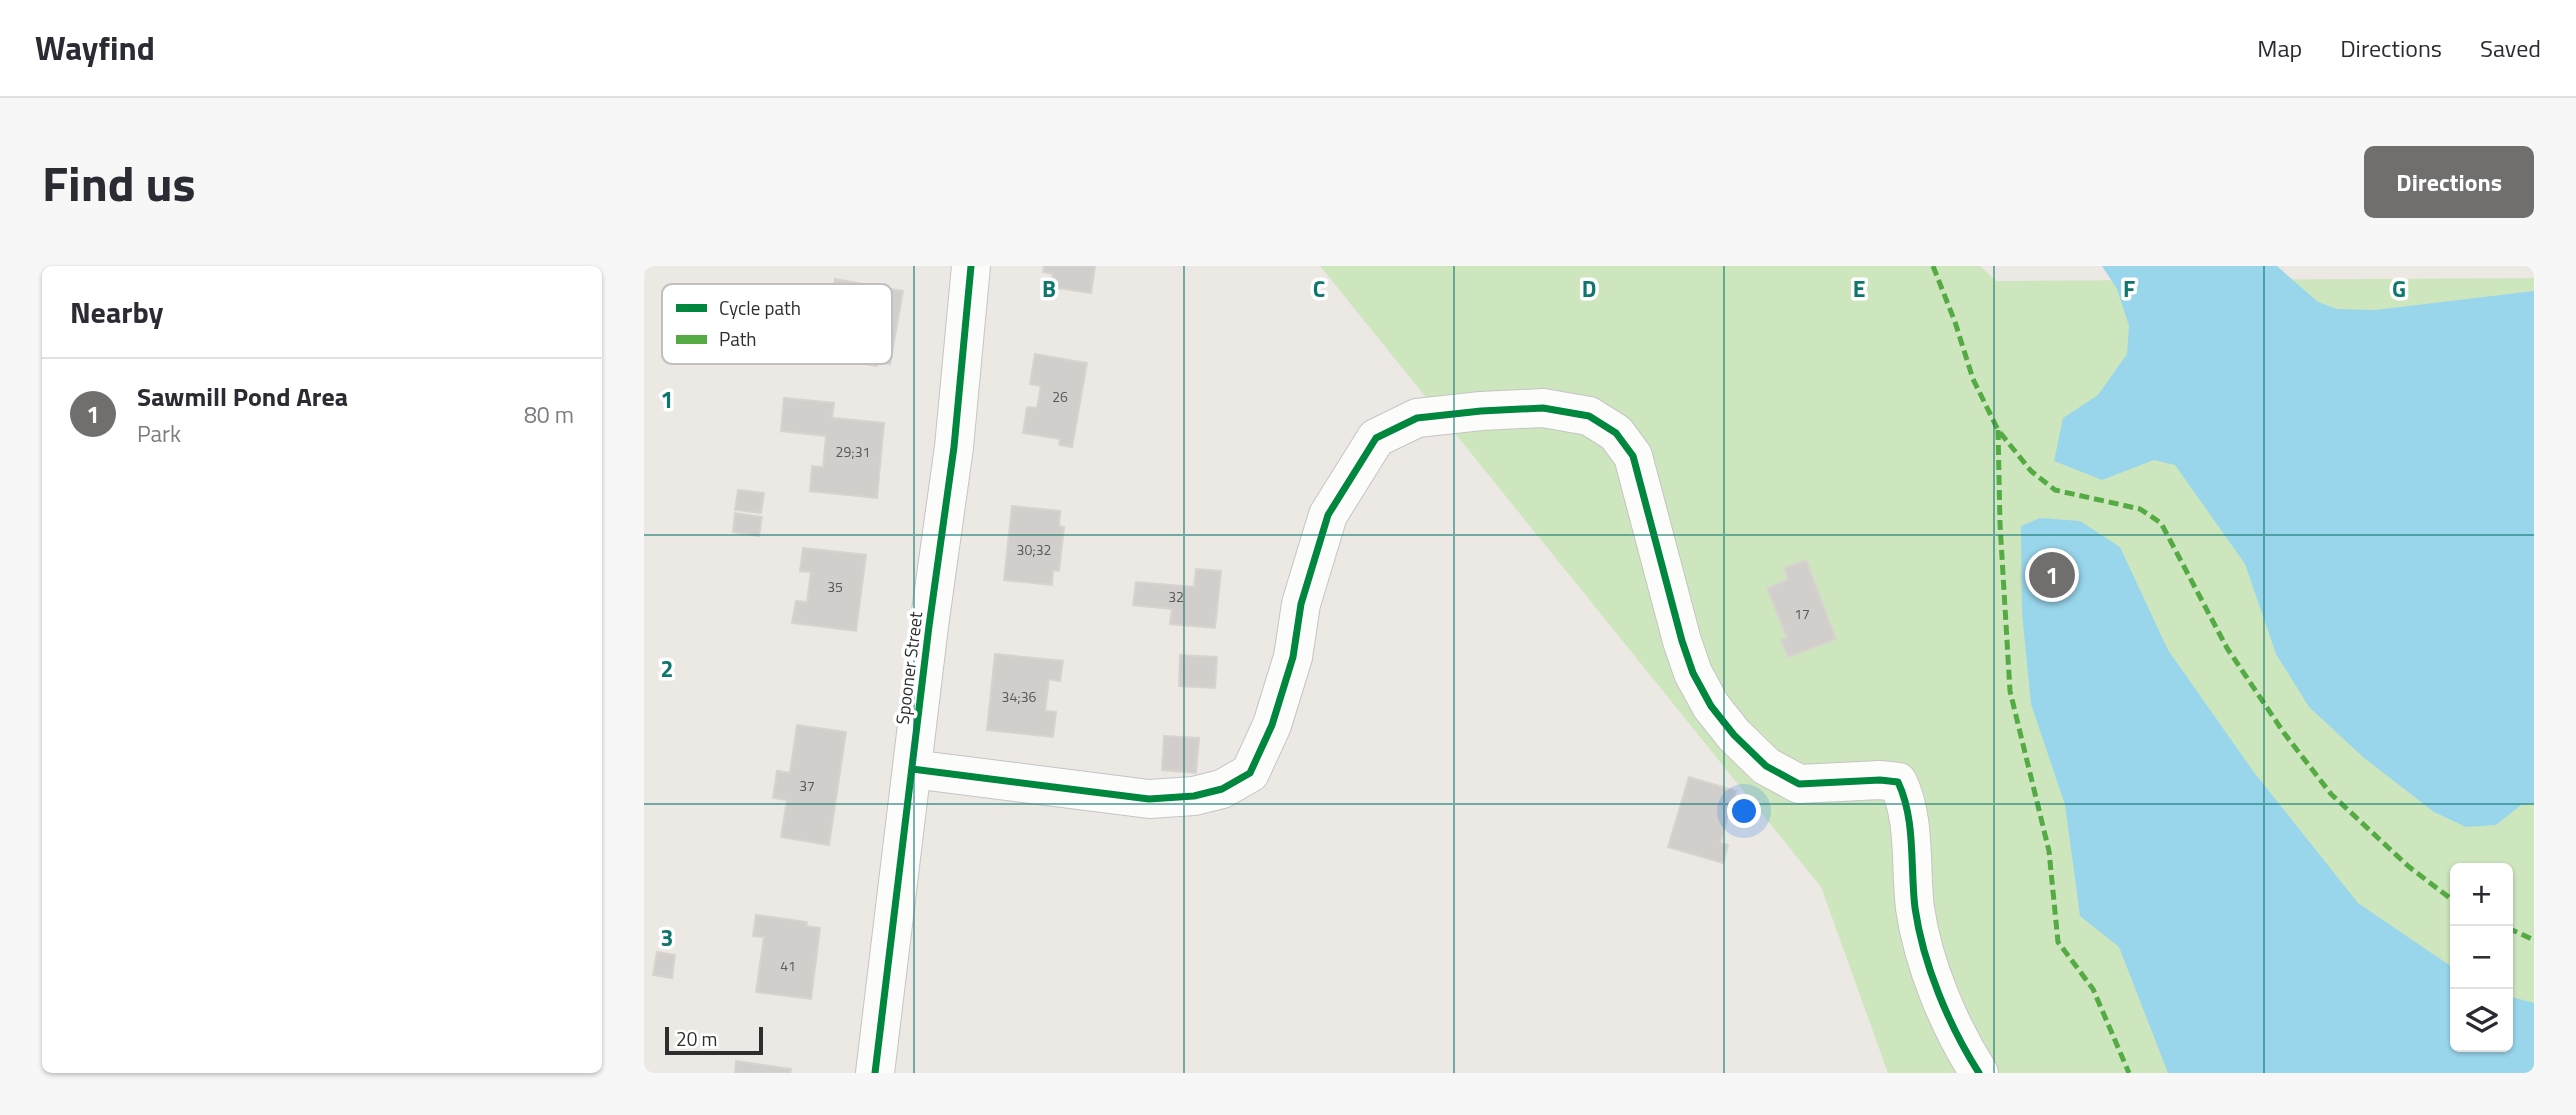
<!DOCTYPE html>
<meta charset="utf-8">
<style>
:root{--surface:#fff;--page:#f7f7f7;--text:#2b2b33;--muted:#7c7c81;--line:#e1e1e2;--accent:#706f6e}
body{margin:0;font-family:"Titillium Web",sans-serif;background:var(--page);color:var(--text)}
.controls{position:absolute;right:21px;bottom:21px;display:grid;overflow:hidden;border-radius:10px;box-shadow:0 2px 5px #0004}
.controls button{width:63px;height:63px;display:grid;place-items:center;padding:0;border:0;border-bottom:2px solid var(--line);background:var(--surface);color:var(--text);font:35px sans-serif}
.scale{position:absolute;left:21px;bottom:18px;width:98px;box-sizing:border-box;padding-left:7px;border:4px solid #2e2e2e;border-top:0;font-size:19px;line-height:24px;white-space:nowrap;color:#2e2e2e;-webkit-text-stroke:5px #fff;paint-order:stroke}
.you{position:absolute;left:1101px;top:546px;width:24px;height:24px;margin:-18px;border:5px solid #fff;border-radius:50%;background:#1a73e8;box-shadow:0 0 0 10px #1a73e833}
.badge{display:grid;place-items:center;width:46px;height:46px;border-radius:50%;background:var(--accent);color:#fff;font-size:23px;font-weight:700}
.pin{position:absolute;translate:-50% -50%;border:4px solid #fff;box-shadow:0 2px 7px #0006}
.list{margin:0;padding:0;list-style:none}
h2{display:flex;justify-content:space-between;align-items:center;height:91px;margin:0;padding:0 28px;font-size:30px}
h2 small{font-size:23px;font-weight:400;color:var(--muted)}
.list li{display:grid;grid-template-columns:46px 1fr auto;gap:21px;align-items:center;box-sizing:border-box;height:112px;padding:0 28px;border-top:2px solid var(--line)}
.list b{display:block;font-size:26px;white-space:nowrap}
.list p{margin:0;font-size:23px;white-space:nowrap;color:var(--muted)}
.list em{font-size:23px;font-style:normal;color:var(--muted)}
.icon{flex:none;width:38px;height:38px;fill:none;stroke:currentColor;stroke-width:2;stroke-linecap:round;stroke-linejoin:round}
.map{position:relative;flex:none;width:1890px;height:807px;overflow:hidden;border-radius:10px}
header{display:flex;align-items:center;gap:42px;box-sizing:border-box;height:98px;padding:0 35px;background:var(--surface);border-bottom:2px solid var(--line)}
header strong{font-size:33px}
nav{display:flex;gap:38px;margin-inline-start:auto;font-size:24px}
.intro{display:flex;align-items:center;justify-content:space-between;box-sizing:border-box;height:168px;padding:0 42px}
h1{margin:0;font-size:49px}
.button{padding:18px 32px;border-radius:10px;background:var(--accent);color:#fff;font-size:24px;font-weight:700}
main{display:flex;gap:42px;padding:0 42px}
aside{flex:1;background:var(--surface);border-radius:10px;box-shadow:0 2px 5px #0004}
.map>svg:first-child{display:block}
.green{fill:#cee6be;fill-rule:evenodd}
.water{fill:#99d6ec}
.building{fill:#d1cecb;stroke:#d7d4d0;stroke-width:2}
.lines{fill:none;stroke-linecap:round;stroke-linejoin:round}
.minor-casing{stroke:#c5c4c5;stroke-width:40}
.minor{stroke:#fcfcfb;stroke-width:38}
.quiet{stroke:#54ab44;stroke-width:5;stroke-dasharray:10 5;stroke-linecap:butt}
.cycleway-casing{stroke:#fff;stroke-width:11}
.cycleway{stroke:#00873e;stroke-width:7}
.grid{fill:none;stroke:#0f766e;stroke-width:2;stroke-opacity:0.55}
.labels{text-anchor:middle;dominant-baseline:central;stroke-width:7;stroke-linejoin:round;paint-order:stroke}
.number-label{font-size:14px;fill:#585857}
.street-label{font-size:18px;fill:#2e2e2e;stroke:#fff}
.key{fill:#fff;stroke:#c0c0c0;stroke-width:2}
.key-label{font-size:19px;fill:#2e2e2e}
.grid-label{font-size:23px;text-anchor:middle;font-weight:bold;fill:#0f766e;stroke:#fff;stroke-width:7;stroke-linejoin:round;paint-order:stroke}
</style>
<header>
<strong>Wayfind</strong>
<nav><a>Map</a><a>Directions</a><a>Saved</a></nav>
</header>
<div class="intro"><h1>Find us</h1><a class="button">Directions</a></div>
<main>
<aside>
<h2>Nearby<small></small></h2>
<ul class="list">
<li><span class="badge">1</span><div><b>Sawmill Pond Area</b><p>Park</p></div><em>80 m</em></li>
</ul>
</aside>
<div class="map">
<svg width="1890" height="807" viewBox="0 0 1890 807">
<rect width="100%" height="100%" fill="#ece8e4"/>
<path class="green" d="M676,0h660l16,15 538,-3v795h-646l-67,-186zM1811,602h53v179h-53z"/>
<path class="water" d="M1458,0h175l41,36 19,7 38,1 159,-19v513l-13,1 -25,20 -30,2 -32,-15 -71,-55 -54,-50 -33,-53 -31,-90 -70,-99 -21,-5 -52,20 -48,-19 9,-43 35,-23 29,-41 2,-28 -12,-37z
M1396,252l40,3 40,26 48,103 85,121 105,132 97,66v78h53v-51l26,7v70h-366l-49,-126 -39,-31 -15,-111 -34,-101 -9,-90 -1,-88z"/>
<path class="building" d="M400,0h51l-4,27 -40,-6 2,-13 -10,-2z
M191,13l68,12 -13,73 -12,-3 -1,5 -52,-9 4,-24 6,1 6,-31 -9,-2z
M391,88l52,9 -15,84 -13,-2 1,-6 -37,-6 4,-26 10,1 4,-22 -11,-2z
M140,132l50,5 -2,15 52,5 -7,75 -67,-7 2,-25 11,1 3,-31 -45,-5z
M94,224l26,3 -3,20 -26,-3z
M368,240l48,5 -1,15 5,1 -5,44 -6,-1 -1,15 -48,-5z
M91,247l27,4 -3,19 -26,-4z
M159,282l63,7 -10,76 -64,-8 4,-22 11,1 4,-30 -11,-1z
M1162,294l30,79 -48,18 -7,-17 6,-2 -20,-50 21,-8 -4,-12z
M552,303l25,2 -6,57 -45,-4 2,-15 -39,-4 3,-23 58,5z
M351,388l68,7 -3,20 -11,-2 -4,32 11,1 -3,25 -66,-7z
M536,389l37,2 -2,31 -36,-2z
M153,459l49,7 -17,113 -48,-8 6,-37 -14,-2 4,-27 13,2z
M520,470l35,2 -3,35 -34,-3z
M1045,511l47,14 -16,52 8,2 -5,18 -55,-16z
M112,649l51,7 -1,4 14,2 -9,71 -55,-7 8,-55 -11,-1z
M13,686l18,3 -3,23 -19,-3z
M92,795l55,8 -1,4h-55z"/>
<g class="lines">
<g class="minor-casing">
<path id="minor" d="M268,503l237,30 45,-3 28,-7 28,-16 22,-48 21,-68 8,-53 27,-89 48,-77 41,-20 64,-7 62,-3 46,8 27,17 17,23 49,185 11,32 18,33 23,29 32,31 33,18 81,-4 18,2c18,38 12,85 17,126 8,56 34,118 64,165
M231,807l54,-447 25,-179 17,-181"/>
</g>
<use href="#minor" class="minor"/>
<path class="quiet" d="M1289,0l22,56 18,57 25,51 33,41 24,19 85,19 21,14 66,125 57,85 47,61 77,72 47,36
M1354,164l2,94 10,167 39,160 9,91 35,47 36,84
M1864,662l26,12"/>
<g class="cycleway-casing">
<path id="cycleway" d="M268,503l237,30 45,-3 28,-7 28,-16 22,-48 21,-68 8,-53 27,-89 48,-77 41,-20 64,-7 62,-3 46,8 27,17 17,23 49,185 11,32 18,33 23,29 32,31 33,18 81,-4 18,2c18,38 12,85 17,126 8,56 34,118 64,165
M231,807l54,-447 25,-179 17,-181"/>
</g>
<use href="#cycleway" class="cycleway"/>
</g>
<path class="grid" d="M270,0v807M540,0v807M810,0v807M1080,0v807M1350,0v807M1620,0v807M0,269h1890M0,538h1890"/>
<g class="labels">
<g class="number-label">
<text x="416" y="130">26</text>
<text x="209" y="185">29;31</text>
<text x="390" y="283">30;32</text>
<text x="191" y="320">35</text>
<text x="532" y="330">32</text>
<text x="1158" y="347">17</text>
<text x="375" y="430">34;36</text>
<text x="163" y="519">37</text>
<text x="144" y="699">41</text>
</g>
<g class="street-label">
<text transform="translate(265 402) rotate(-83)">Spooner Street</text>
</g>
</g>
<rect x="18" y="18" width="230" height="80" rx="10" class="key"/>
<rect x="32" y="38" width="31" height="8" fill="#00873e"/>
<rect x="32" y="69" width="31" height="9" fill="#54ab44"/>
<g class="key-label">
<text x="75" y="49">Cycle path</text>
<text x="75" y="80">Path</text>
</g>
<g class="grid-label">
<text x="405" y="31">B</text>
<text x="675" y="31">C</text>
<text x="945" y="31">D</text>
<text x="1215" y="31">E</text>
<text x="1485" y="31">F</text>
<text x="1755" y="31">G</text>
<text x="23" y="142">1</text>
<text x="23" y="411">2</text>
<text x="23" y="680">3</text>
</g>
</svg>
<div class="controls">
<button>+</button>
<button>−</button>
<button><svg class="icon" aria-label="layers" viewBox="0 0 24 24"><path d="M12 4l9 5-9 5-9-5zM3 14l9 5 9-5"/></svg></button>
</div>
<div class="scale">20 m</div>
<div class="you"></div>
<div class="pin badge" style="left:1408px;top:309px">1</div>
</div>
</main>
